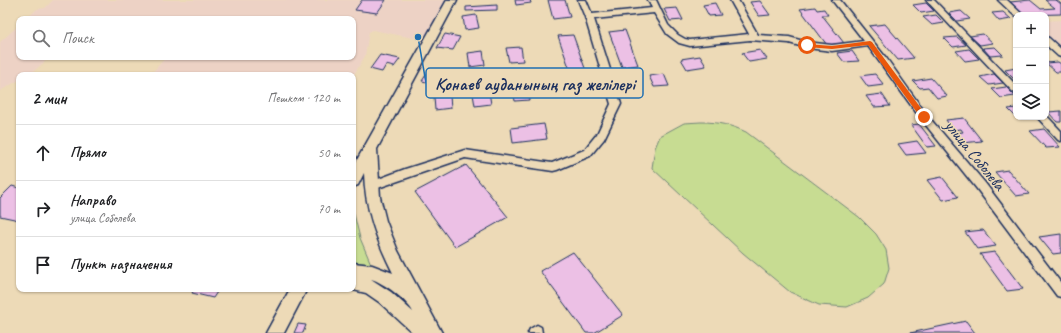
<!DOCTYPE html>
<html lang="ru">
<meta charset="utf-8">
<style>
:root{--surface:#fff;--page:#f2f2f2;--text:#202124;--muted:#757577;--line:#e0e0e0}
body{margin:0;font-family:Caveat,sans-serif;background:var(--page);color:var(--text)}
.controls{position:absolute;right:12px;top:12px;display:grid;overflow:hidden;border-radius:8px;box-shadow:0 1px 3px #0004}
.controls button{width:36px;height:36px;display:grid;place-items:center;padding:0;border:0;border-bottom:1px solid var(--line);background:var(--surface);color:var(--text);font:20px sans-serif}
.stop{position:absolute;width:12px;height:12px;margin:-9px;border:3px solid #ea580c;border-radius:50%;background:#fff}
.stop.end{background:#ea580c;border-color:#fff;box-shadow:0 1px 4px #0008}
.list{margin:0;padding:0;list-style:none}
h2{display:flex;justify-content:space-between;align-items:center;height:52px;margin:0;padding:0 16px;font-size:17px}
h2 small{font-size:13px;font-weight:400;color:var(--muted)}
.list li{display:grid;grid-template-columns:26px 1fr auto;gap:12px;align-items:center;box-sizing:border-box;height:56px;padding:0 16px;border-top:1px solid var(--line)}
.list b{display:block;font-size:15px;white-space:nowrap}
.list p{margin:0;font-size:13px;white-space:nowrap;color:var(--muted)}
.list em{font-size:13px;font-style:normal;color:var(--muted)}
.icon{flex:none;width:22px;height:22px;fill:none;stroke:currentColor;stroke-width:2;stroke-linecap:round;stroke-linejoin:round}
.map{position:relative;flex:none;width:1061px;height:333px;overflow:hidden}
.search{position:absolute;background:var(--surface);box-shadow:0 1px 3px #0004;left:16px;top:16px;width:340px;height:44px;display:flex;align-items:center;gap:10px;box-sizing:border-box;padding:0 14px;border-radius:8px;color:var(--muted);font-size:15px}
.panel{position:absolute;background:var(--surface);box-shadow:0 1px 3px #0004;left:16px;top:72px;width:340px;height:220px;border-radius:8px}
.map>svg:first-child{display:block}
.built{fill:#edd2c5}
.green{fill:#c7dc92;stroke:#718678}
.building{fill:#ecc0e5;stroke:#1b2f5e}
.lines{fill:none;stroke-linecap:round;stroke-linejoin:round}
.street-casing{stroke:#1b2f5e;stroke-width:3}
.secondary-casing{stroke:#1b2f5e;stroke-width:3}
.street{fill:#eddab7;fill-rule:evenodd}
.secondary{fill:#eddab7;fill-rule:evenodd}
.route{fill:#ea580c}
.labels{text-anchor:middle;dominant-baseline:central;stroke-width:3;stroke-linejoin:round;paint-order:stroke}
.street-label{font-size:17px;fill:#1b2f5e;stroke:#eddab7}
.leader{fill:none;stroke:#1f6fb2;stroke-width:1.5}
.callout-dot{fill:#1f6fb2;stroke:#eddab7;stroke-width:1.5}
.callout{fill:#eddab7;stroke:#1f6fb2;stroke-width:1.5}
.callout-label{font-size:18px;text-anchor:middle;font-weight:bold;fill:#1b2f5e}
</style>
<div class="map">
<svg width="1061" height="333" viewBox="0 0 1061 333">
<rect width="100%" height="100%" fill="#eddab7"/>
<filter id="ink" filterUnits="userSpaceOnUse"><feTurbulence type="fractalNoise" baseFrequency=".025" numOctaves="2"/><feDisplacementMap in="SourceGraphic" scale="8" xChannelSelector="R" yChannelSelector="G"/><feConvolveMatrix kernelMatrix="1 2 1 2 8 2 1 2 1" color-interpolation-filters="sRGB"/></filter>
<g filter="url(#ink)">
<path class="built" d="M53,0h399l-24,41 -55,-11 -4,2 -4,24 -12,20 -97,-2 -1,1h-105l16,-18h187v-38h-327l11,-10 8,-1z
M1061,20v31l-15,-14v-16z
M19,25v32h31l-16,14 -7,4h-8v5l-19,11v-49z"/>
<path class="green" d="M701,122c17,0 30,3 45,10l113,85 17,17 10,16 3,18 -5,16 -16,14 -21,9 -28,-2 -29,-13 -47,-39 -91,-85 3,-20 5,-12 24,-13z
M353,210l7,28 11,26 -18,-2z"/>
<path class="building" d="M362,0h24l-9,13 -22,-3z
M515,0h15l1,3 -15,2z
M548,0h17l5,17 -17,2z
M1030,0l11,9 14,-1 -10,-8h11l5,4v10l-37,1 -14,-13z
M760,1l10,14 -11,1 -9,-14z
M715,3l6,12 -12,1 -6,-11z
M926,3l8,8 -13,2 -8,-8z
M497,5v5l-31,1v-4z
M815,7l2,3 7,-1 4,6h-6l22,28 -17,2 -27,-36z
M677,8l6,12 -13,1 -6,-12z
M961,11l9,8 -13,2 -8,-8z
M1003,12l8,7 -12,2 -7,-8z
M476,15l3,13 -14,2 -2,-13z
M936,15l8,8 -12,2 -9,-8z
M885,24l29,34 -16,2 -29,-34z
M625,30l13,35 -16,2 -13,-35z
M445,34l15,3 -7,13 -16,-2z
M983,34l10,9 -13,2 -10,-9z
M573,35l13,36 -15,2 -13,-37z
M957,37l9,8 -13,2 -9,-9z
M521,47l2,14 -14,1 -3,-14z
M995,47l8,8 -13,1 -7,-8z
M969,49l10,10 -14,2 -9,-10z
M760,50l7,9 -18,3 -7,-9z
M483,51l2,14 -15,2 -2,-14z
M852,51l7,10 -15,1 -7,-9z
M380,55l20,4 -6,8 -8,-2 -4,7 -12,-3z
M700,56l6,10 -19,3 -6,-10z
M1058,62l3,2v8h-5l-10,-9z
M1016,68v13l-11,-11z
M428,72l13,3 -5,9 -14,-3z
M664,74l5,12 -15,1 -5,-11z
M875,74l9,11 -16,2 -8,-11z
M994,74l9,9 -14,2 -9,-8z
M931,78l16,18 -10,2 -9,-11 -8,1 -7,-7z
M1006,87l9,9 -14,2 -9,-9z
M528,89l1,11 -14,1 -2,-11z
M489,92l2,12 -16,2 -2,-12z
M882,94l8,12 -16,1 -8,-11z
M450,96l1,12 -16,2 -1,-13z
M1016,108v9l-8,-8z
M1061,111v11h-4l-9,-10z
M964,118l18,23 -20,2 -7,-10 8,-1 -2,-3 -8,1 -7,-10z
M544,124l3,15 -34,4 -2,-15z
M919,124l17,22 -9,1 -16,-22z
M1044,129l16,18 -14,1 -16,-17z
M917,141l9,12 -20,2 -8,-11z
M466,165l42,52 -53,30 -40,-55z
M1008,170l21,24 -13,2 -21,-24z
M942,177l16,20 -15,3 -16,-20z
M12,186l7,2v32l-19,-4v-18z
M983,230l13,16 -19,3 -12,-17z
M1061,234v19l-8,1 -14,-17z
M573,252l50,63 -29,18h-8l-46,-62z
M995,252l28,37 -16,2 -27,-37z
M194,289h25l-6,9 -21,-5z
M966,321l9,12h-65z
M298,324l8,1 -3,8h-9z"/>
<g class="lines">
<g class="street-casing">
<path id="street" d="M578,0h8l6,14 60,-6 -4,-8h8l12,25 10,10 7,4 5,1 59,-6 -19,-34h8l20,35 31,2 18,5 25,3 32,-4 -32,-41h8l47,59 40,56 58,68 76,100v14l-4,-1 -80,-107 -56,-70 -53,-73 -36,5 -25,-3 -18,-5 -39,-3 -60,6 -11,-3 -12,-9 -13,-21 -60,6 27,85 -17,35 -14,17 -33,14 -4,1 -88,-13 -93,32 -4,-1 -1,-3 1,-3 37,-14 60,-19 87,13 32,-13 13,-16 14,-30 -26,-87z
M926,0h8l82,85v8l-3,-1z
M998,0h9l16,15h-7v2z
M1046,37l3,1 12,11v8l-3,-1 -12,-11z
M1046,115l15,16v10l-3,-1 -21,-23h9z
M537,325l4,2 1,6h-14l2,-4z"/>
</g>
<g class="secondary-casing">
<path id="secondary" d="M447,0h10l-80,149 3,48 6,24 12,30 44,82h-29l-34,-31 -13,-9 -17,-4h4v-26l19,2 21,8c-16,-32 -28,-63 -29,-100l-6,12 -5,2v-20zM371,279c12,3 37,22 42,33l-22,-20z
M290,289h17l-23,44h-18z"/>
</g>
<use href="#street" class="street"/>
<use href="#secondary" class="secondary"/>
</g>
</g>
<path class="route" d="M870,41l2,1 54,73v3h-5l-53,-73 -36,4 -25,-2 -3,-2 3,-1 25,2z"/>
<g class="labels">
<g class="street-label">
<text transform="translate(975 155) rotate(51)">улица Соболева</text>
</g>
</g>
<path class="leader" d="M418 37L426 83"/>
<circle class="callout-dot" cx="418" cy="37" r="4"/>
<rect class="callout" x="426" y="68" width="217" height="30" rx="4"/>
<g class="callout-label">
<text x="535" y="90">Қонаев ауданының газ желілері</text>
</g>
</svg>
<div class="controls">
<button>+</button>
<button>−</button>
<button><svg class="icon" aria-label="layers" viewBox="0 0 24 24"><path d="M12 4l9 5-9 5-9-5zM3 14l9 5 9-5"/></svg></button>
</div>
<div class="stop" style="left:807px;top:45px"></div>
<div class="stop end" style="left:924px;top:117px"></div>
<div class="search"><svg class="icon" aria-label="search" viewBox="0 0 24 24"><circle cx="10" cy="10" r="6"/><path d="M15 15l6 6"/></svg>Поиск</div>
<section class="panel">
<h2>2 мин<small>Пешком · 120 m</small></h2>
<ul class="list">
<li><svg class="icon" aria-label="ahead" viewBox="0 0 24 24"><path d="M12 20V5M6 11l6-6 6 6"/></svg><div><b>Прямо</b></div><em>50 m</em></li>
<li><svg class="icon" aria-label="right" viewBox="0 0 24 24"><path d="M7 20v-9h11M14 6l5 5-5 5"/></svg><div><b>Направо</b><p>улица Соболева</p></div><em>70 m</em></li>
<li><svg class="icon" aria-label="arrive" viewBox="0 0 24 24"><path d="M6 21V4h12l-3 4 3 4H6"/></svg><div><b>Пункт назначения</b></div></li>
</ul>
</section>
</div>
